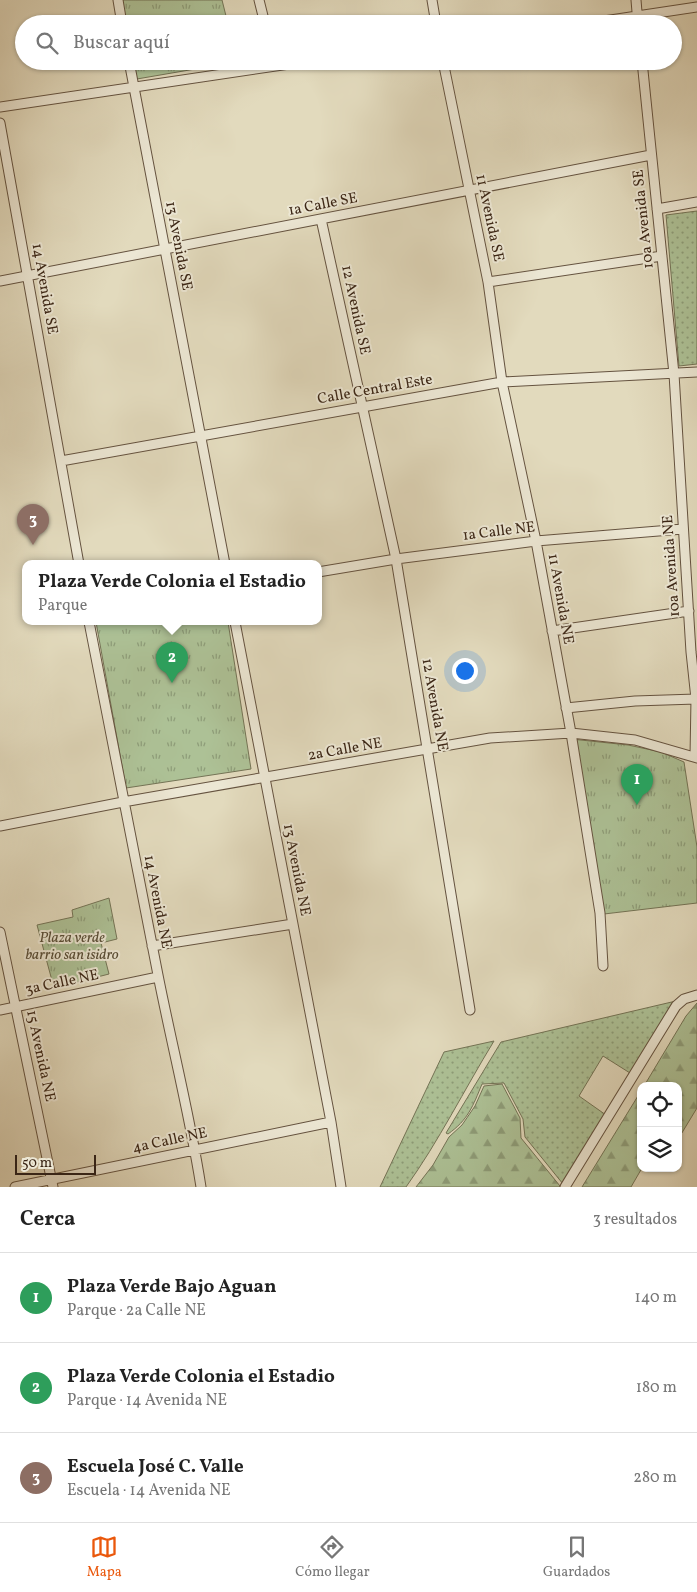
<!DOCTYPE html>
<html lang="es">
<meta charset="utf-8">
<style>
:root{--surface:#fff;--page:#f2f2f2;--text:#222;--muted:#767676;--line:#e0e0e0;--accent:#ea580c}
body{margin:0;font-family:Vollkorn,serif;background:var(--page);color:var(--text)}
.controls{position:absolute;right:15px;bottom:15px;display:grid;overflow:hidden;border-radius:10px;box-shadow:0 1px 4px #0004}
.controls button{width:45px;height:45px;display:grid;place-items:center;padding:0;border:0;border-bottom:1px solid var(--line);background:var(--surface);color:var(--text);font:25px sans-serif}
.scale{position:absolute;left:15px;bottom:12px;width:81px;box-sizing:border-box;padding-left:5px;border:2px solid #3b2616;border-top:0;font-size:14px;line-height:18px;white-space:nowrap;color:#3b2616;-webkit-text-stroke:4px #ece7d4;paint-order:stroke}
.you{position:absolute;left:464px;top:670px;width:18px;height:18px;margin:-12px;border:4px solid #fff;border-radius:50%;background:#1a73e8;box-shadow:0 0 0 8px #1a73e833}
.badge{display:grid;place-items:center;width:32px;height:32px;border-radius:50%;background:var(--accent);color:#fff;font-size:16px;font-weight:700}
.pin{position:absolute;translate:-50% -41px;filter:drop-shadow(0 1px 2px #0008)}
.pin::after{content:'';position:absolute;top:26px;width:18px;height:15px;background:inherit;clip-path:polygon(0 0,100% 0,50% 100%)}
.popup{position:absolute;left:22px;top:560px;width:300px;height:65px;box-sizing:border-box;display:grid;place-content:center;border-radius:10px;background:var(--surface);filter:drop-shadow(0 1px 4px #0005);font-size:16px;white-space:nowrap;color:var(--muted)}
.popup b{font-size:19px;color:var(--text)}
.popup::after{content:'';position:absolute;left:50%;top:100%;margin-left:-10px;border:10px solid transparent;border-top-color:var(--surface)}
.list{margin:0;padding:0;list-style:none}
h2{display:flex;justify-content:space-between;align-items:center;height:65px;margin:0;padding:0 20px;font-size:21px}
h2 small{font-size:16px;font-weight:400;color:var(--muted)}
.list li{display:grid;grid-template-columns:32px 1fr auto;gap:15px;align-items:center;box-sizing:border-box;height:90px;padding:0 20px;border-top:1px solid var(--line)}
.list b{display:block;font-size:19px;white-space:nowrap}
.list p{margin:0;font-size:16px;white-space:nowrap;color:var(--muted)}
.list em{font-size:16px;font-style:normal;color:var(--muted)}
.icon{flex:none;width:28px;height:28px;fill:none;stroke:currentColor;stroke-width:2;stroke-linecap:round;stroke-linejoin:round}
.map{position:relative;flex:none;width:697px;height:1187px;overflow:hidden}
.search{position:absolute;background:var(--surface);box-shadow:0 1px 4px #0004;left:15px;right:15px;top:15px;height:55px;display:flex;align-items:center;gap:12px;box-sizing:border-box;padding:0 18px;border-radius:28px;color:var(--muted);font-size:19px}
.sheet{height:335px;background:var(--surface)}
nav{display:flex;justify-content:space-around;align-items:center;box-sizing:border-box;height:70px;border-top:1px solid var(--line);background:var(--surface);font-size:14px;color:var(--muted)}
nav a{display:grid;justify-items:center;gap:2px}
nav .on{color:var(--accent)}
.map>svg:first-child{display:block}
.grass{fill:url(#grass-dots);stroke:#747456}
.forest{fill:url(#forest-firs);stroke:#747456}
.park{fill:url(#park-tufts);stroke:#747456}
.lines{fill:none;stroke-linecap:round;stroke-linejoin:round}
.minor-casing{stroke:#655340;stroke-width:11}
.minor{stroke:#ece7d4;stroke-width:9}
.labels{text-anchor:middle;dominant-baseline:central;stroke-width:4;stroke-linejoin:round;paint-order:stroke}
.street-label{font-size:15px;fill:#3b2616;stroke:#ece7d4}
.park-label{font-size:15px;font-style:italic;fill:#584d36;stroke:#ece7d4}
</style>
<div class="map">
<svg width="697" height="1187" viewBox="0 0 697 1187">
<defs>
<pattern id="grass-dots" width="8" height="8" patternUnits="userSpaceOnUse" patternTransform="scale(1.25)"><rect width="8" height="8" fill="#adc196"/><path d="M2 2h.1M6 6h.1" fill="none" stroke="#8e9d79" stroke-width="1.8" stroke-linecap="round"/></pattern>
<pattern id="forest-firs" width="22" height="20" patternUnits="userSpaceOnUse" patternTransform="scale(1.25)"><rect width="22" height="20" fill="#adc196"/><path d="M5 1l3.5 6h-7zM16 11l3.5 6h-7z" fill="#8e9d79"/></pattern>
<pattern id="park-tufts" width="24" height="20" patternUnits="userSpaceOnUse" patternTransform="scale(1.25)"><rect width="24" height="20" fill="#adc196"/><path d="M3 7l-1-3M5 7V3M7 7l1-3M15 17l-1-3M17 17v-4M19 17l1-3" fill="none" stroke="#8e9d79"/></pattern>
</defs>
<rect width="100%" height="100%" fill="#e2dabd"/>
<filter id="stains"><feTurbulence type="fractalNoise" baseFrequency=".004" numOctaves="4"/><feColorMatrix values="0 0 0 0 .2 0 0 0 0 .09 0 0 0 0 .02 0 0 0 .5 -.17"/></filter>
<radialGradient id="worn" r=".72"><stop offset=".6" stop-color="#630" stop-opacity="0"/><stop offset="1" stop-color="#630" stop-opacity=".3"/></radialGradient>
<path class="grass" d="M697,211v153l-18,2 -13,-151z
M676,1001l-46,72 -27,-17 -24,40 27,19 -43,69 -38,-47 -2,-18 -19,-36 -22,1c-9,22 -14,36 -34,50l-2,-1 55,-91z
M494,1041c-30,49 -55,100 -88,146h-26l64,-135z"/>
<path class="forest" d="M697,1003v105l-17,28 -2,6v-56h-34l42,-70z
M502,1084l18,34 1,20 39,48v1h-144l17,-22 16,-28 13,-12 13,-19 9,-20z
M641,1091l1,77 -11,19h-49z"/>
<path class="park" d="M117,0h105l6,24h-107z
M127,61h108l1,1 -105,18z
M96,622h132l23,147 -125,19z
M571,739l57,6 33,7 23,10 13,85v56l-93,11z
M109,898l8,41 -16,4 8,31 -55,14 -17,-63 36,-8 -1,-7z"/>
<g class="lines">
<g class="minor-casing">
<path id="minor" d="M118,0l4,24
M259,0l6,24
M432,0l4,24
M636,0l2,24
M584,24l113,-17
M129,61l96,503
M443,61l45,221 14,100 34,159 35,192 29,180 3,53
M642,61l32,313 17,278 5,47 -1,57
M0,107l310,-46
M0,123l79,441
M657,209l40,-7
M321,219l75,340 74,451
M0,281l651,-126
M488,282l174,-26
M61,461l441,-79 195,-10
M318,572l78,-13 140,-18 147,-12
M89,622c23,118 46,236 69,353 14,71 32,141 43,212
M235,622l96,500 10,65
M552,631l137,-20
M566,708l69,-7 61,-2 1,-1
M0,826l123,-24 367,-64 81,-5 64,7 62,18
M0,932l53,255
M152,946l141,-22
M0,1010l158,-33
M15,1187l316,-65
M565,1187l111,-181 8,-7 13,-4"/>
</g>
<use href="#minor" class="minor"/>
</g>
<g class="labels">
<g class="street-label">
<text transform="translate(323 205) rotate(-11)">1a Calle SE</text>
<text transform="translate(489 218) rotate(78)">11 Avenida SE</text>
<text transform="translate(644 219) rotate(-96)">10a Avenida SE</text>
<text transform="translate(178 246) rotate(79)">13 Avenida SE</text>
<text transform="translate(44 289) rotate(80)">14 Avenida SE</text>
<text transform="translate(355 310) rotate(78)">12 Avenida SE</text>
<text transform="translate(375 390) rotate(-10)">Calle Central Este</text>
<text transform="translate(499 532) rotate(-7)">1a Calle NE</text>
<text transform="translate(672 566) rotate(-94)">10a Avenida NE</text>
<text transform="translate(560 599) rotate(80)">11 Avenida NE</text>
<text transform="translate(434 705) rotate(80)">12 Avenida NE</text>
<text transform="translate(345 750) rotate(-10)">2a Calle NE</text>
<text transform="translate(296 870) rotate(79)">13 Avenida NE</text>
<text transform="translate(157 902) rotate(79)">14 Avenida NE</text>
<text transform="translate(62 983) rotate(-12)">3a Calle NE</text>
<text transform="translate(40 1056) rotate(78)">15 Avenida NE</text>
<text transform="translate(170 1141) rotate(-12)">4a Calle NE</text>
</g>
<g class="park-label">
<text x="72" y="938">Plaza verde<tspan x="72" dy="17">barrio san isidro</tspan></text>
</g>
</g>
<rect width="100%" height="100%" filter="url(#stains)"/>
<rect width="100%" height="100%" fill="url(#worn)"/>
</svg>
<div class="controls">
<button><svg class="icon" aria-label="locate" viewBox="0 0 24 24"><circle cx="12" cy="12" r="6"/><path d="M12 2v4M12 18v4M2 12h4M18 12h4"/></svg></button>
<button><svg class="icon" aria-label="layers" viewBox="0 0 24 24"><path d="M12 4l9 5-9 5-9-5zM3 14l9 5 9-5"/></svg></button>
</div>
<div class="scale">50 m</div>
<div class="you"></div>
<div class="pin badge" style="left:637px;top:805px;background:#2e9e5b">1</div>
<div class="pin badge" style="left:172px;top:683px;background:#2e9e5b">2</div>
<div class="popup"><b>Plaza Verde Colonia el Estadio</b>Parque</div>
<div class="pin badge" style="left:33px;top:545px;background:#8d6e63">3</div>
<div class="search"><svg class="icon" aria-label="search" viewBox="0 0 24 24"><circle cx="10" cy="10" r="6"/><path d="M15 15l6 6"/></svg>Buscar aquí</div>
</div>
<section class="sheet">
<h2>Cerca<small>3 resultados</small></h2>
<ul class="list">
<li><span class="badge" style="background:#2e9e5b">1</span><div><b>Plaza Verde Bajo Aguan</b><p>Parque · 2a Calle NE</p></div><em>140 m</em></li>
<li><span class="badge" style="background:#2e9e5b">2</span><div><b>Plaza Verde Colonia el Estadio</b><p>Parque · 14 Avenida NE</p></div><em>180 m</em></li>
<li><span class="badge" style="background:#8d6e63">3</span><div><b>Escuela José C. Valle</b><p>Escuela · 14 Avenida NE</p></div><em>280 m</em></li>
</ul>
</section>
<nav>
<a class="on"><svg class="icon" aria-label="map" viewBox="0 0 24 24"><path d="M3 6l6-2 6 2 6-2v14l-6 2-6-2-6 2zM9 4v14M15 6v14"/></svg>Mapa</a>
<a><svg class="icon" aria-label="directions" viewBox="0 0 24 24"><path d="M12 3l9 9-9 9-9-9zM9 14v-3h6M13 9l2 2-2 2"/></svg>Cómo llegar</a>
<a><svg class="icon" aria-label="saved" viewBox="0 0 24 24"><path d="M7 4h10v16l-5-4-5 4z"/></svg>Guardados</a>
</nav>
